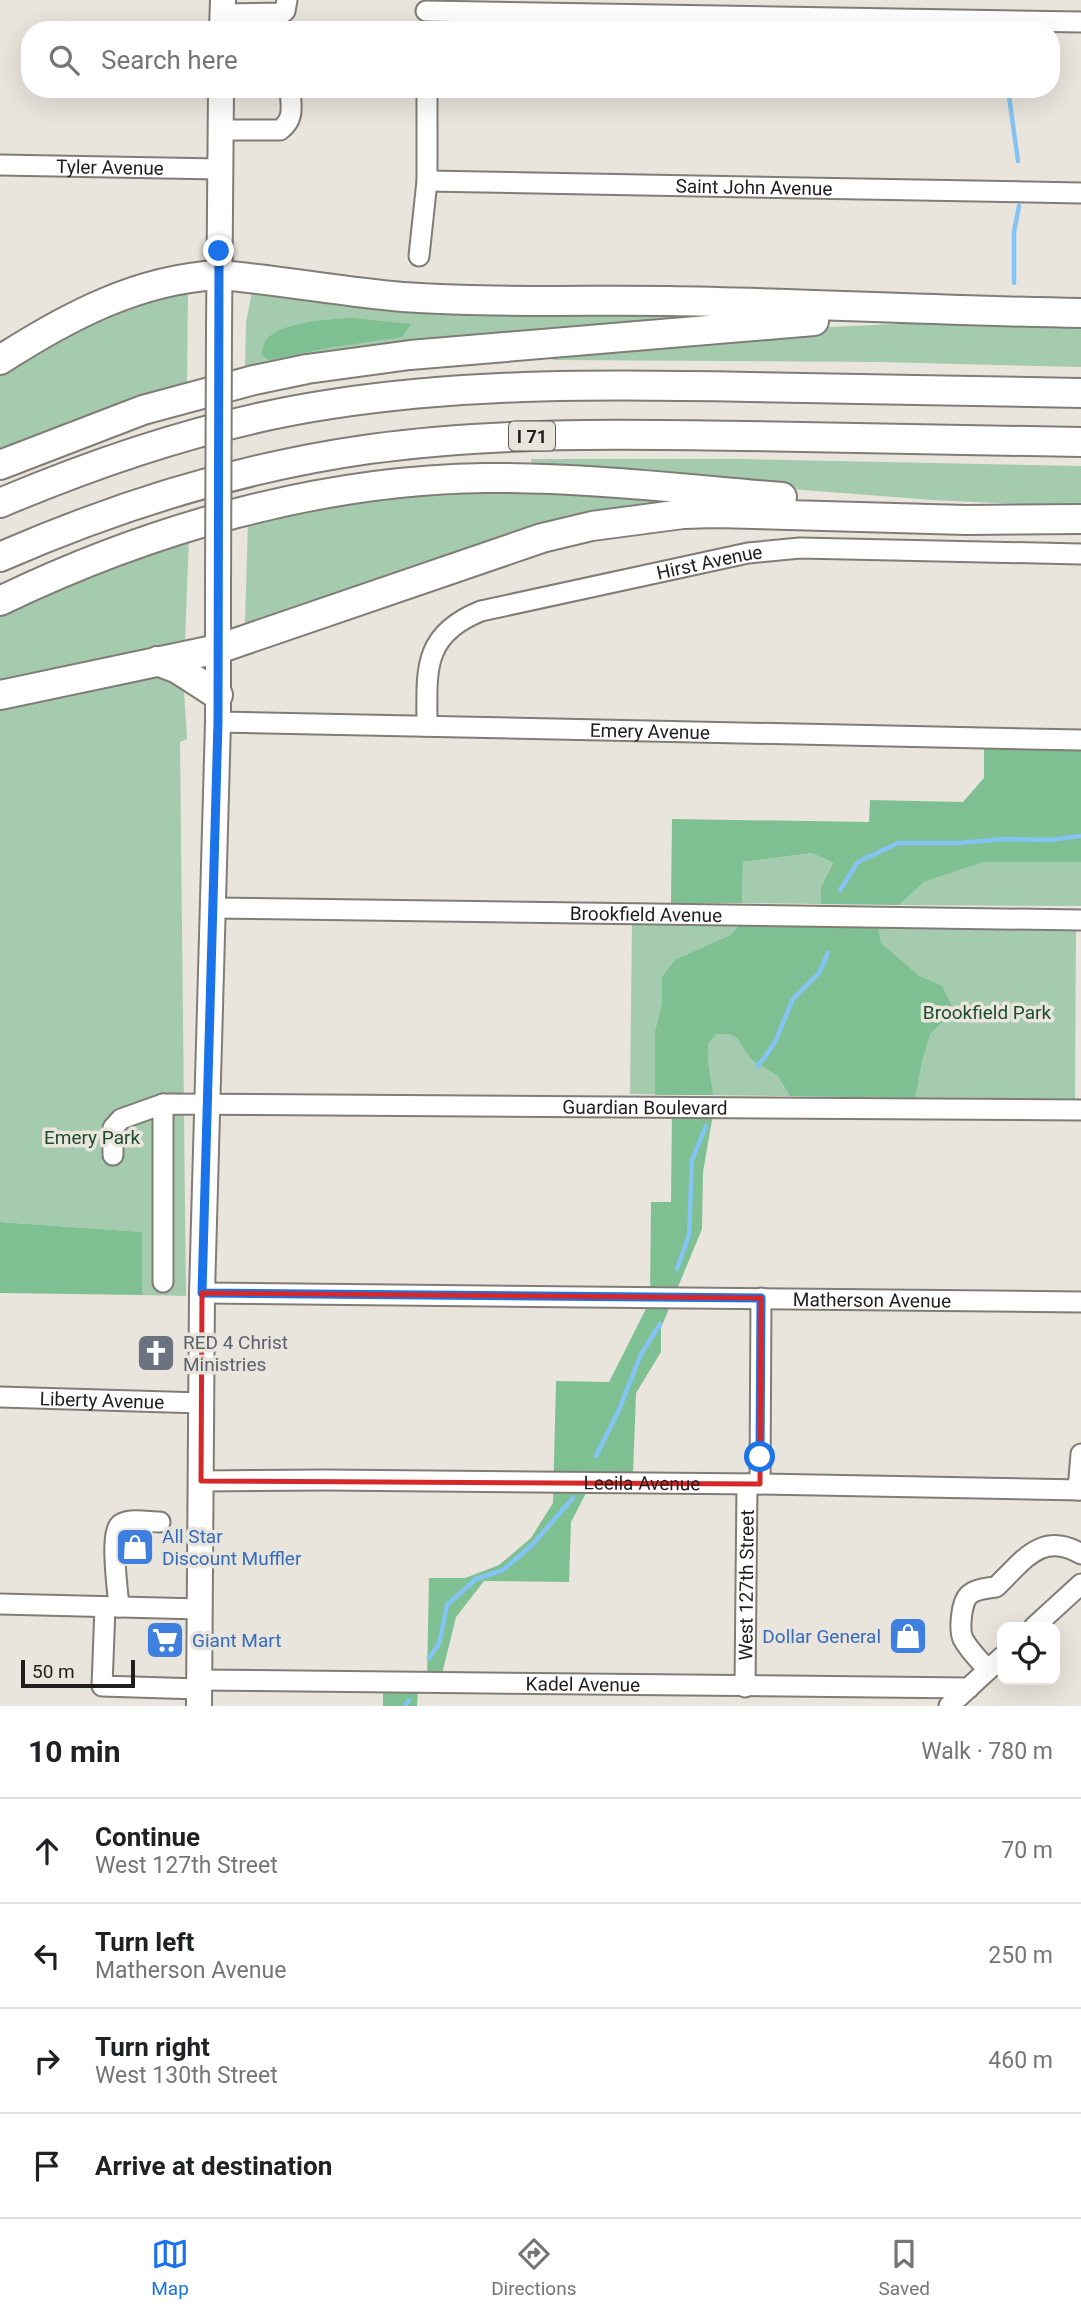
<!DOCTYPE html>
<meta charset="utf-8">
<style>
:root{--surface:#fff;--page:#f6f6f6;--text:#202124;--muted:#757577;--line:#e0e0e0;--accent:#1a73e8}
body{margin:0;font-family:Roboto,sans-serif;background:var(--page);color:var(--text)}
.controls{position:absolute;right:21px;bottom:21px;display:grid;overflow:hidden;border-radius:14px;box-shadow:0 7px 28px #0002}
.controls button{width:63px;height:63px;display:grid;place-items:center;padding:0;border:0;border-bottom:2px solid var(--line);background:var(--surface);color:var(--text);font:35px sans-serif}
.scale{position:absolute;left:21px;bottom:18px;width:114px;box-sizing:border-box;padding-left:7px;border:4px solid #201e1c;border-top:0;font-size:19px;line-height:24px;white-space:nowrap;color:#201e1c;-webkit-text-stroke:5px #e9e4dc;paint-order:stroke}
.stop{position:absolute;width:21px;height:21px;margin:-16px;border:5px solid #1a73e8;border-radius:50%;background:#fff}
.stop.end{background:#1a73e8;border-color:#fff;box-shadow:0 2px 7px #0008}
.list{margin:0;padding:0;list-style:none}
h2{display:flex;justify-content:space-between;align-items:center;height:91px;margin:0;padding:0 28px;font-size:30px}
h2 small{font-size:23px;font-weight:400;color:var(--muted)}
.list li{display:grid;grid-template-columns:46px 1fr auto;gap:21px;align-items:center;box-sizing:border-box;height:105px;padding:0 28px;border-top:2px solid var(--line)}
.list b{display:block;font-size:26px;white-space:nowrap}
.list p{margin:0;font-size:23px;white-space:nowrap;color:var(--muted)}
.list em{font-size:23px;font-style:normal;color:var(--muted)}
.icon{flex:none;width:38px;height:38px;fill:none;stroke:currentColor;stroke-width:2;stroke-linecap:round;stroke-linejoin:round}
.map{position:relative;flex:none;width:1081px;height:1706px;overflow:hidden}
.search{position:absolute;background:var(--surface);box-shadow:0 7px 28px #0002;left:21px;right:21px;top:21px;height:77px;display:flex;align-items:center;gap:18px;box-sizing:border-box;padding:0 24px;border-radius:28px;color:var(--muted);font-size:26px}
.sheet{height:511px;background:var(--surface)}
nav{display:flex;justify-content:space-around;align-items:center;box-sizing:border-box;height:98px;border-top:2px solid var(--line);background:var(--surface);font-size:19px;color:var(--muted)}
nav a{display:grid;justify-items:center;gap:4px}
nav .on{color:var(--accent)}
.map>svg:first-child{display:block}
.green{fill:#a4cbae}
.forest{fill:#7ec091}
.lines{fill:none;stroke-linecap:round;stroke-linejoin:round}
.stream{stroke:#84c4f5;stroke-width:4.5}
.minor-casing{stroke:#817c76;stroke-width:23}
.major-casing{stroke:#817c76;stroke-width:28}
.highway-casing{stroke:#817c76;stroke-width:32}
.minor{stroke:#fff;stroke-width:19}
.major{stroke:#fff;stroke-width:24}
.highway{stroke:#fff;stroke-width:28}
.major-bridge-casing{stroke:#817c76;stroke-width:28;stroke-linecap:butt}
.major-bridge{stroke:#fff;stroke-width:24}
.route{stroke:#1a73e8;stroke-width:9}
.marked{fill:none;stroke:#d62828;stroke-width:5;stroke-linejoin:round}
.labels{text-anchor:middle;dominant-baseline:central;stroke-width:7;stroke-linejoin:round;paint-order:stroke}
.shield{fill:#e9e4dc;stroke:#5c5956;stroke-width:2}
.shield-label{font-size:18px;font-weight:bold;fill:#201e1c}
.street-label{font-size:19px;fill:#201e1c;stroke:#e9e4dc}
.park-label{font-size:19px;fill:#1c4d2d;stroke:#e9e4dc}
.worship-label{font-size:19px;fill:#5b616d;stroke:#e9e4dc;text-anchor:start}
.shop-label{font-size:19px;fill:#366cbe;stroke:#e9e4dc;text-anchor:start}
</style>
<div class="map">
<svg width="1081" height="1706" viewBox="0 0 1081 1706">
<rect width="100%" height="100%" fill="#e9e4dc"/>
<path class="green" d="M188,286l-1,98 -73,22 -114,43v-82l111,-58z
M253,287l138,21 79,7 168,-5 82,7 -475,54 1,-49z
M960,321l121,2v44l-202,-5 -326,-2v-10l255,-22z
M531,459h212l338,7v41l-149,-7 -400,-31z
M456,489l317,14 -104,4 -424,116 3,-102 49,-11z
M189,536l-4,107 -185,40v-72z
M149,674l22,3 13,14 3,48 -7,3 6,554 -44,-1v-63l-142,-10v-512z
M812,853l21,10 -12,24v17l-79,-1 1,-41z
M984,862h97v44l-182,-1 25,-23z
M632,921l444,4 -1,175 -445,-6z"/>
<path class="forest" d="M352,318l59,6 -9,13 -74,11 -59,12 -7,-5c0,-2 1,-10 2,-11 9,-22 67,-25 88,-26z
M984,744l97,3v115h-97l-60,20 -25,23 -78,-1v-17l12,-24 -21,-10 -69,9 -1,41h-71l1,-84 197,3 1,-22 93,2 21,-24z
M742,922l135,1 4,20 38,33 23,10 9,18 -3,13 -18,17 -8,27 -7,37 -125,-2 -12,-20 -27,-17 -14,-21 -8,-4h-13l-8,10v18l5,33h-58v-63l7,-28v-27l13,-17 56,-25z
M672,1113l41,1 -10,58 -1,57 -41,99v24l-25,41 -3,81h-37l-25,48 -2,60 -85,-1 -28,36 -15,61 -14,1 2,-101h36l34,-13 32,-27 22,-35 3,-122 53,1 41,-81 1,-99h20z
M0,1222l142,10v63l-142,-2z
M383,1685l35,1 -1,20h-34z"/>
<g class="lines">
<path class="stream" d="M1008,89l10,72
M1014,283v-51l5,-26
M840,890l18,-28 40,-19h63l42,-4 47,1 31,-4
M757,1066l8,-9 10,-15 18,-43 26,-26 9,-20
M677,1269l12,-34 3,-75 14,-34
M596,1456l23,-46 22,-56 19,-30
M429,1658l10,-14 8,-39 29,-26 27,-9 29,-25 41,-47
M405,1706l4,-6"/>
<g class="minor-casing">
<g id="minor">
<path d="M426,11l655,11"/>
<path d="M223,14l59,-1 3,-2 2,-11"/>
<path d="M220,130h60c15,-11 11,-24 10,-41"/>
<path id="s1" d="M0,165l219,4"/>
<path id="s2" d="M427,181l654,12"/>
<path d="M419,256l8,-75v-92"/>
<path id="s3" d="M218,722l863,18"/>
<path id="s4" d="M427,726c0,-54 -6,-91 54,-115l267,-58 52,-5 281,6"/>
<path id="s5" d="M212,908l869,12"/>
<path d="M113,1155v-27l8,-9 42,-15"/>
<path id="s6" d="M163,1282v-178l918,6"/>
<path id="s7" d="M202,1293l879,9"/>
<path id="s8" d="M0,1397l202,6"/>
<path id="s9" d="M201,1481l125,-1 434,4 321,6"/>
<path d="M760,1484l1,-186"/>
<path d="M1078,1490l3,-36"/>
<path d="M0,1604l201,5"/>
<path d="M105,1607l-3,79 97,3"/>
<path d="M119,1607c-1,-15 -10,-76 2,-83 9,-6 28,-2 39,-2"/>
<path d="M1034,1627l47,-43"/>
<path d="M988,1670c-9,-10 -19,-20 -25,-31 -4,-9 -2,-37 6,-44 6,-6 19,-7 27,-8 26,-25 46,-57 85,-33"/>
<path id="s10" d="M200,1680l769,8"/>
<path id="s11" d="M745,1687l2,-203"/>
<path d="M949,1706l53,-49"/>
</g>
</g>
<g class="major-casing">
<path id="major" d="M222,30l1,-30
M219,330l2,-241
M199,1706l3,-413 16,-571v-137"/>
</g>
<g class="highway-casing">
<path id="highway" d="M0,360c67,-43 138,-81 219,-85 62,5 123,17 184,22 88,6 177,3 265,4 138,2 275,10 413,12
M0,465l143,-55 111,-30 53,-11 103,-14 404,-34
M0,503c106,-45 218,-82 332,-99 138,-21 279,-20 418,-17 110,2 221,4 331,6
M0,557c119,-52 241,-90 370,-108 123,-17 250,-15 374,-13 113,2 225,4 337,6
M0,601c149,-72 319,-121 485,-123 99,-1 199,11 297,19
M157,661l21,8 40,26
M0,695l218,-46 324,-111 50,-12 91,-12 32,-1 251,7 115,-1"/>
</g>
<use href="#minor" class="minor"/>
<use href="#major" class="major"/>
<use href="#highway" class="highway"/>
<g class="major-bridge-casing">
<path id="major-bridge" d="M218,585l1,-255"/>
</g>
<use href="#major-bridge" class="major-bridge"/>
</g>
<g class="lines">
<path class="route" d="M219,251l-1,471 -16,571 559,5 -1,159"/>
</g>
<path class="marked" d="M202,1293l559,5 -1,186 -559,-3z"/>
<defs>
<g id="church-square" transform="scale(2.0125)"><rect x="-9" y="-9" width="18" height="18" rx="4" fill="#6b7280" stroke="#e9e4dc"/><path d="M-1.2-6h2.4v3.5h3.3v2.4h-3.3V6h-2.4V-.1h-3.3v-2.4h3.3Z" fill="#fff"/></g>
<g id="shop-square" transform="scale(2.0125)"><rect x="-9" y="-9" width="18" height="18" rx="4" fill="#3f7fe0" stroke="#e9e4dc"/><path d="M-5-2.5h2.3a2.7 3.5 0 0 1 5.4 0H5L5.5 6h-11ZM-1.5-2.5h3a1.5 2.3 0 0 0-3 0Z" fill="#fff"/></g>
<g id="supermarket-square" transform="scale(2.0125)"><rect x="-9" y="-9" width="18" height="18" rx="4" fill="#3f7fe0" stroke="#e9e4dc"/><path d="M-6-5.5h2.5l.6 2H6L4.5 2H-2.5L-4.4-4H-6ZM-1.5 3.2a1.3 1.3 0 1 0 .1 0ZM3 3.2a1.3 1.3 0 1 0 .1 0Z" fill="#fff"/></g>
</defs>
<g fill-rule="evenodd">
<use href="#church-square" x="156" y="1353"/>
<use href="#shop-square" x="135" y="1547"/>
<use href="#shop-square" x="908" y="1636"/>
<use href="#supermarket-square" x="165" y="1640"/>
</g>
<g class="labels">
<rect class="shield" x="509" y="421.5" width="46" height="29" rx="5"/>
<g class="shield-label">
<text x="532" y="436">I 71</text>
</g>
<g class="street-label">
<text stroke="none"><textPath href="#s1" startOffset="110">Tyler Avenue</textPath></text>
<text stroke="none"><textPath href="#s2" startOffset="327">Saint John Avenue</textPath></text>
<text stroke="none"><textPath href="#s4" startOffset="373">Hirst Avenue</textPath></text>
<text stroke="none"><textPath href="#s3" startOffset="432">Emery Avenue</textPath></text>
<text stroke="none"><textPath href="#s5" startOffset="434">Brookfield Avenue</textPath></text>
<text stroke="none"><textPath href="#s6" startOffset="660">Guardian Boulevard</textPath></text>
<text stroke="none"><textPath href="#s7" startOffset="670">Matherson Avenue</textPath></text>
<text stroke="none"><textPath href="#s8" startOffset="102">Liberty Avenue</textPath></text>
<text stroke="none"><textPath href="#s9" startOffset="441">Leeila Avenue</textPath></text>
<text stroke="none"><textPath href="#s11" startOffset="102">West 127th Street</textPath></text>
<text stroke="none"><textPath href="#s10" startOffset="383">Kadel Avenue</textPath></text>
</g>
<g class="park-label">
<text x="987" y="1012">Brookfield Park</text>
<text x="92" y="1137">Emery Park</text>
</g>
<g class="worship-label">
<text x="183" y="1342">RED 4 Christ<tspan x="183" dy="22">Ministries</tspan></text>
</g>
<g class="shop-label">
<text x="162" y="1536">All Star<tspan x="162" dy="22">Discount Muffler</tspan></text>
<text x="881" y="1636" text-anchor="end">Dollar General</text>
<text x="192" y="1640">Giant Mart</text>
</g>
</g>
</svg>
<div class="controls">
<button><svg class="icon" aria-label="locate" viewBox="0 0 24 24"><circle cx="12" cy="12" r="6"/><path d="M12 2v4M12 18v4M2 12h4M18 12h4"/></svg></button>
</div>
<div class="scale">50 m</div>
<div class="stop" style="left:760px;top:1457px"></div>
<div class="stop end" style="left:219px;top:251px"></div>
<div class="search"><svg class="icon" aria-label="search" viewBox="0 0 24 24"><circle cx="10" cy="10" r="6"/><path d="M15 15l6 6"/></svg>Search here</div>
</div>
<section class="sheet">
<h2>10 min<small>Walk · 780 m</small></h2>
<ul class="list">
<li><svg class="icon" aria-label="ahead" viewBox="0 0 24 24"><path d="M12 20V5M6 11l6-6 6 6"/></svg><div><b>Continue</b><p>West 127th Street</p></div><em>70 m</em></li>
<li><svg class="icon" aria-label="left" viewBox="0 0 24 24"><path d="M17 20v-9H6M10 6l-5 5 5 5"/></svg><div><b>Turn left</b><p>Matherson Avenue</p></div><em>250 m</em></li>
<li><svg class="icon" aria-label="right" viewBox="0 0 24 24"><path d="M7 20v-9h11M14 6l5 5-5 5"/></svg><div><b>Turn right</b><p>West 130th Street</p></div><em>460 m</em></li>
<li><svg class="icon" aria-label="arrive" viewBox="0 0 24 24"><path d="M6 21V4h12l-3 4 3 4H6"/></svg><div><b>Arrive at destination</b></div></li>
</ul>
</section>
<nav>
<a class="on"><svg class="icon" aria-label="map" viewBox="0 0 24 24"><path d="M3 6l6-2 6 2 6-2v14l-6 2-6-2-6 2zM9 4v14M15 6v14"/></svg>Map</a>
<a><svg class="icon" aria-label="directions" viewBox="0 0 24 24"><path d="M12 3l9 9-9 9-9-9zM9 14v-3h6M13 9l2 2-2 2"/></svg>Directions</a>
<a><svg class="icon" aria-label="saved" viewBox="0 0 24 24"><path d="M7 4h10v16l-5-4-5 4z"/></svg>Saved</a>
</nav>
